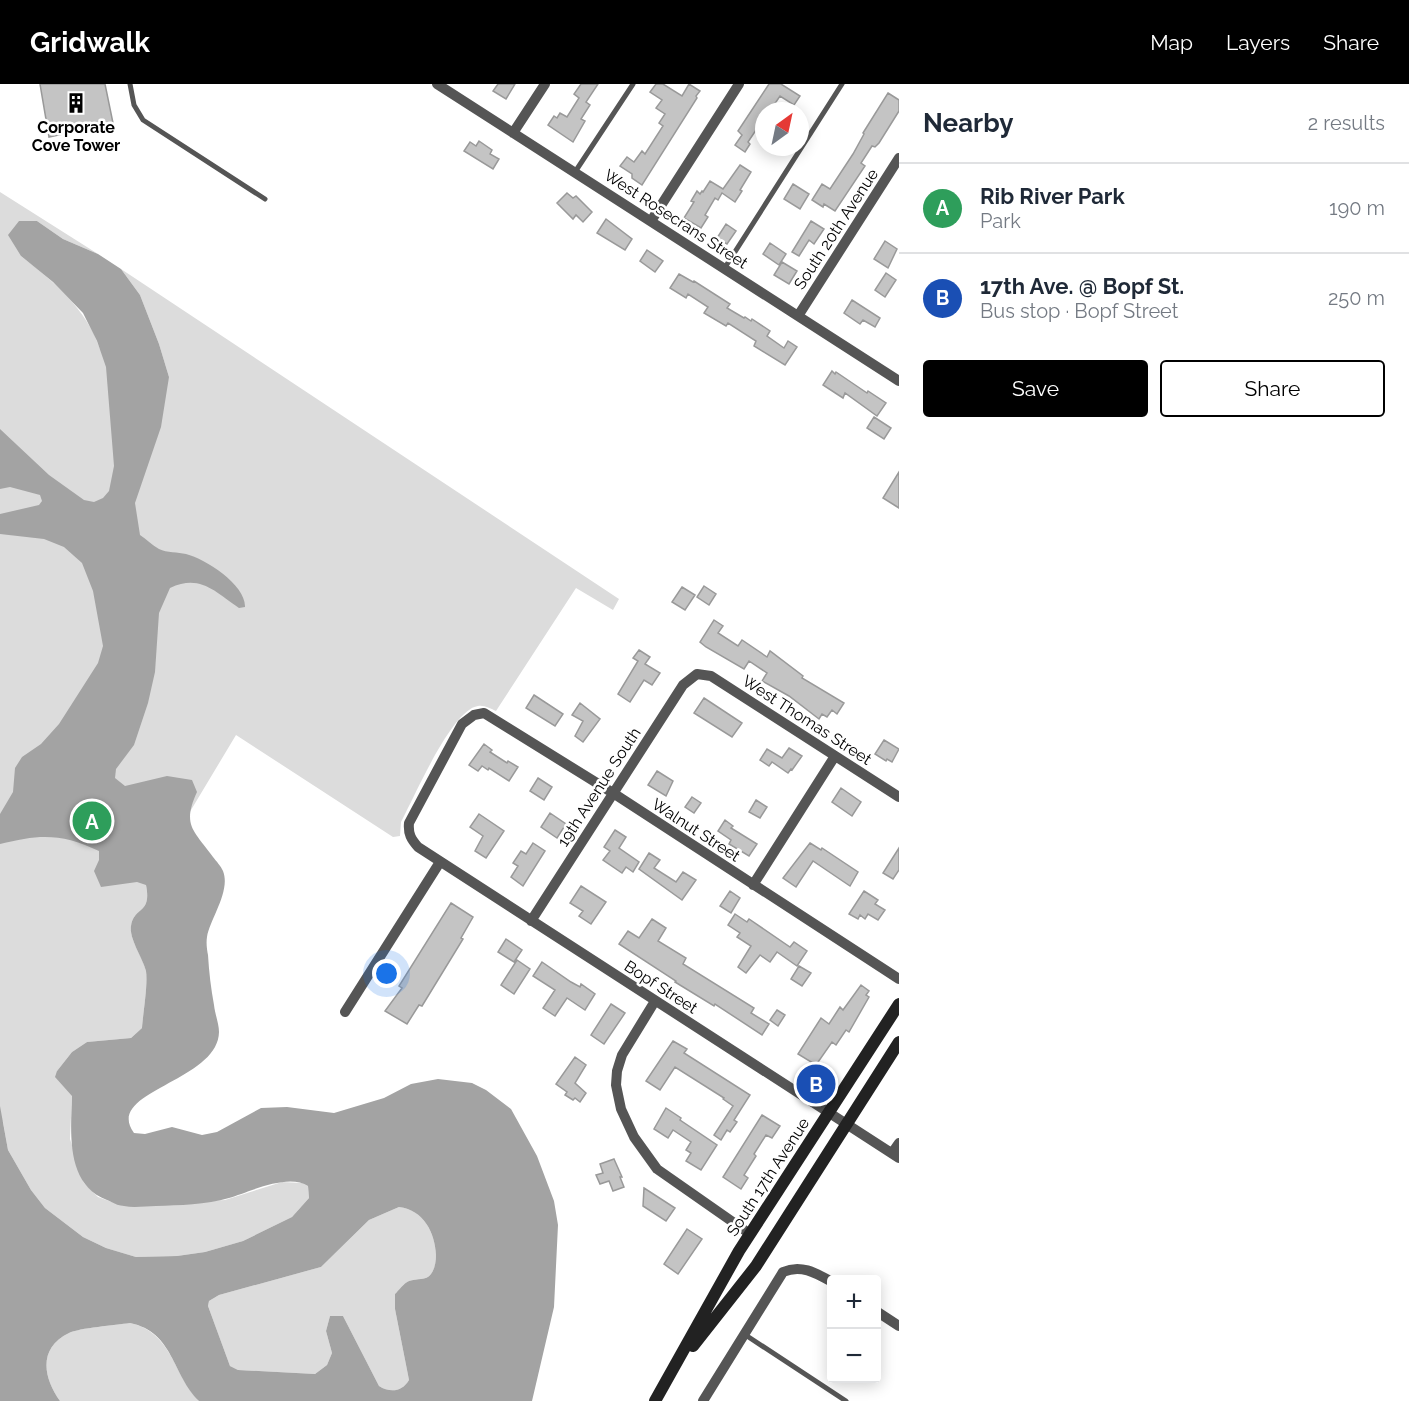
<!DOCTYPE html>
<meta charset="utf-8">
<style>
:root{--surface:#fff;--page:#f6f6f7;--text:#1f2937;--muted:#747a83;--line:#e0e1e3;--accent:#000}
body{margin:0;font-family:Raleway,sans-serif;background:var(--page);color:var(--text)}
.controls{position:absolute;right:18px;bottom:18px;display:grid;overflow:hidden;border-radius:6px;box-shadow:0 3px 15px #0003}
.controls button{width:54px;height:54px;display:grid;place-items:center;padding:0;border:0;border-bottom:2px solid var(--line);background:var(--surface);color:var(--text);font:30px sans-serif}
.compass{position:absolute;left:755px;top:18px;width:54px;height:54px;border-radius:50%;background:var(--surface);box-shadow:0 3px 15px #0003;rotate:33deg}
.you{position:absolute;left:387px;top:890px;width:21px;height:21px;margin:-15px;border:4px solid #fff;border-radius:50%;background:#1a73e8;box-shadow:0 0 0 9px #1a73e833}
.badge{display:grid;place-items:center;width:39px;height:39px;border-radius:50%;background:var(--accent);color:#fff;font-size:20px;font-weight:700}
.pin{position:absolute;translate:-50% -50%;border:3px solid #fff;box-shadow:0 2px 6px #0006}
.list{margin:0;padding:0;list-style:none}
h2{display:flex;justify-content:space-between;align-items:center;height:78px;margin:0;padding:0 24px;font-size:26px}
h2 small{font-size:20px;font-weight:400;color:var(--muted)}
.list li{display:grid;grid-template-columns:39px 1fr auto;gap:18px;align-items:center;box-sizing:border-box;height:90px;padding:0 24px;border-top:2px solid var(--line)}
.list b{display:block;font-size:22px;white-space:nowrap}
.list p{margin:0;font-size:20px;white-space:nowrap;color:var(--muted)}
.list em{font-size:20px;font-style:normal;color:var(--muted)}
.actions{display:flex;gap:12px;padding:18px 24px}
.actions a{flex:1;padding:14px 0;border:2px solid var(--accent);border-radius:6px;text-align:center;font-size:21px;color:var(--accent)}
.actions .main{background:var(--accent);color:#fff}
.map{position:relative;flex:none;width:899px;height:1317px;overflow:hidden}
header{display:flex;align-items:center;gap:36px;box-sizing:border-box;height:84px;padding:0 30px;background:var(--accent);color:#fff}
header strong{font-size:28px}
nav{display:flex;gap:33px;margin-inline-start:auto;font-size:21px}
main{display:flex}
aside{flex:1;background:var(--surface)}
.map>svg:first-child{display:block}
.green{fill:#dcdcdc}
.water{fill:#a3a3a3;fill-rule:evenodd}
.building{fill:#c4c4c4;stroke:#999;stroke-width:1.5}
.lines{fill:none;stroke-linecap:round;stroke-linejoin:round}
.lane{stroke:#555;stroke-width:5}
.street{stroke:#555;stroke-width:10}
.secondary{stroke:#222;stroke-width:12}
.labels{text-anchor:middle;dominant-baseline:central;stroke-width:5;stroke-linejoin:round;paint-order:stroke}
.poi-label{font-size:16px;font-weight:bold;fill:#000;stroke:#fff}
.street-label{font-size:16px;fill:#000;stroke:#fff}
</style>
<header>
<strong>Gridwalk</strong>
<nav><a>Map</a><a>Layers</a><a>Share</a></nav>
</header>
<main>
<div class="map">
<svg width="899" height="1317" viewBox="0 0 899 1317">
<rect width="100%" height="100%" fill="#fff"/>
<path class="green" d="M0,108l98,62 -35,-15 -26,-18 -16,35c33,26 65,52 79,93l69,28 -10,-33 -19,-49 -19,-26 498,330 -6,11 -37,-22 -80,123c-5,-2 -11,-6 -18,-5 -25,3 -60,83 -72,106l-5,10 -1,14 -7,1 -157,-102 -90,150c6,30 -12,21 -15,41 -2,14 12,31 15,45 2,14 -3,42 -4,57l-11,10 -44,4 -15,10 -15,19 15,24 -2,44 14,44 14,14 25,9 102,-6 57,-18 20,1 6,3 1,12 -17,19 -49,24 -38,11 -28,4 -41,1 -30,-9 -23,-11 -38,-29 -14,-18 -23,-40 -5,-28 -3,-3z
M399,1123c25,3 36,26 37,48 0,7 -1,14 -5,19 -5,7 -14,4 -22,7 -5,2 -10,9 -14,13v15l14,71c-7,12 -19,13 -30,6l-36,-70h-13l-4,15 6,22 -5,12 -12,9 -77,-4 -8,-4 -22,-60 1,-5 10,-6 102,-28 48,-47z
M130,1239c42,9 43,51 69,78h-139c-17,-24 -22,-53 9,-68 10,-5 47,-8 61,-10z"/>
<path class="water" d="M19,137h18l26,18 35,15 23,15 19,26 19,49 10,33 -8,50 -26,76 5,32c6,4 12,10 19,14 8,4 19,3 27,5 20,5 60,31 59,53l-6,1c-25,-17 -39,-34 -69,-20l-11,25 -4,59 -7,31 -14,42 -18,24 -1,9 10,8 42,-10 25,4 5,12c-15,33 -4,38 16,65 3,4 8,9 10,14 8,20 -13,48 -16,66 -1,6 0,13 1,18 1,17 3,34 6,50 1,9 5,19 5,27 -1,50 -116,59 -85,101l11,1 27,-7 30,8 15,-3 44,-24 26,-1 47,6 50,-15 27,-14 27,-5 34,4 14,7 25,19 26,47 17,45 4,24 -4,82 -22,94h-333c-27,-26 -25,-69 -69,-78 -14,2 -51,5 -61,10 -31,15 -26,44 -9,68h-60v-295l8,44 23,40 14,18 38,29 23,11 30,9 41,-1 28,-4 38,-11 49,-24 17,-19 -1,-12c-20,-13 -59,6 -79,12 -23,7 -50,7 -73,8 -10,0 -22,2 -32,0 -6,0 -12,-4 -17,-6 -42,-16 -36,-68 -35,-104l-17,-19 2,-6 15,-19 15,-10 44,-4 11,-10c1,-15 6,-43 4,-57 -3,-13 -17,-32 -15,-45 3,-20 21,-11 15,-41l-9,-3 -36,5 -7,-16 5,-11v-9c-37,-18 -60,-17 -99,-7v-30l13,-22 2,-24 7,-11 19,-13 18,-20 39,-61 5,-17 -10,-55 -11,-28 -18,-16 -20,-8 -44,-5v-20l39,-9 3,-4 -2,-6 -30,-8 -10,2v-60l49,46 35,25 10,2 9,-4 6,-7 5,-25 -8,-99 -9,-26 -14,-28 -30,-31 -32,-26 -13,-21zM399,1123c25,3 36,26 37,48 0,6 -1,14 -5,19 -5,7 -14,4 -22,7 -5,2 -10,9 -14,13v15l14,71c-7,12 -19,13 -30,6l-36,-70h-13l-4,15 6,22 -5,12 -12,9 -77,-4 -8,-4 -22,-60 1,-5 10,-6 102,-28 48,-47z"/>
<path class="building" d="M40,0h65l8,39 -64,14z
M498,0h17l-9,15 -13,-8z
M581,0h17l-12,18 4,3 -9,14 4,2 -12,21 -25,-17 6,-9 3,2 3,-5 7,4 12,-19 -5,-4z
M656,0h7l19,12 7,-12 11,7 -4,5 1,2 -55,87 -10,-7v-4l-12,-8 7,-9 7,5 8,-11 3,3 18,-28 -4,-3 6,-9 -9,-6 6,-8 -12,-8z
M769,0h12l19,12 -6,9 -14,-9 -10,15h-6v16l-4,-3 -12,18 2,2 -5,8 -10,-7 7,-10 -4,-4z
M888,9l11,7v11l-20,32 -4,4 -3,-1 -11,17 4,3 -30,45 -11,-7 -1,3 -11,-7 10,-16 8,5 23,-35 11,-20 -1,-1z
M479,57l13,9 -2,4 9,5 -6,10 -29,-18 6,-9 6,4z
M740,81l11,7 -11,18 2,1 -7,11 -13,-9 -4,7 -3,-2 -10,17 3,2 -7,11 -17,-10 10,-16 -3,-1 6,-10 3,3 2,-3 1,1 7,-11 13,8z
M793,100l16,10 -9,15 -16,-10z
M567,109l6,5 3,-2 16,16 -9,10 -7,-7 -3,4 -16,-16z
M606,135l26,20 -7,11 -28,-17z
M811,137l13,8 -10,15 -5,-4 -10,16 -7,-4z
M726,140l10,7 -9,13 -10,-6z
M885,157l12,8 -9,19 -14,-9z
M770,159l16,11 -7,11 -16,-11z
M647,166l16,11 -8,11 -15,-11z
M782,178l15,9 -8,13 -15,-9z
M886,189l10,7 -11,17 -10,-7z
M679,190l14,8 1,-1 36,23 -3,4 17,10 1,-1 6,4 1,-2 18,12 -3,5 17,12 4,-7 9,6 -12,18 -31,-19 2,-5 -28,-18 -2,3 -22,-13 4,-6 -20,-13 -2,4 -16,-10z
M852,216l28,18 -5,9 -12,-7 -3,4 -16,-11z
M832,287l3,3 1,-2 31,21 1,-2 18,12 -9,13 -32,-23 -2,5 -20,-13z
M874,333l17,11 -7,11 -17,-11z
M899,388v36l-16,-10z
M704,502l12,8 -7,11 -12,-8z
M682,503l13,8 -10,15 -13,-8z
M714,536l9,6 -5,7 20,13 4,-6 25,17 3,-6 33,25 -1,2 42,25 -7,11 -5,-4 -5,7 -5,-3 -3,5 -30,-23 -27,-15 5,-8 -18,-12 -5,8 -38,-22 -6,-5z
M639,566l11,7 -5,7 15,9 -8,12 -8,-5 -14,22 -12,-8 20,-33 -5,-3z
M534,611l29,19 -8,12 -29,-18z
M704,614l38,25 -10,14 -38,-24z
M580,619l20,16 -17,23 -8,-6 8,-15 -11,-6z
M884,656l15,9 -7,13 -5,-3 -1,2 -11,-7z
M484,660l8,6 -2,2 17,11 1,-2 10,6 -9,14 -20,-13 -1,2 -6,-4 -4,5 -9,-6z
M789,664l13,8 -10,14 -1,-1 -3,4 -16,-11 -3,4 -9,-6 7,-11 15,9z
M657,687l16,10 -7,15 -18,-11z
M538,694l14,9 -8,13 -14,-9z
M841,704l20,14 -9,14 -20,-14z
M692,713l9,6 -7,10 -9,-6z
M756,716l11,7 -7,11 -11,-6z
M550,729l16,11 -9,14 -16,-11z
M479,730l25,17 -18,27 -11,-7 8,-15 -13,-9z
M725,736l8,6 -2,2 26,16 -8,12 -20,-12 2,-4 -13,-9z
M615,746l11,7 -7,11 20,14 -6,10 -7,-5 -4,6 -19,-13 7,-9 -6,-4z
M533,759l12,8 -22,35 -12,-9 7,-11 -5,-3 8,-12 5,3z
M810,759l11,7 1,-2 36,24 -8,14 -37,-25 -17,26 -13,-9z
M899,764v22l-6,9 -10,-6z
M649,769l11,7 -6,8 22,14 7,-10 13,8 -14,20 -43,-31z
M581,802l25,16 -15,22 -12,-8 4,-5 -13,-8z
M730,807l10,7 -9,15 -11,-7z
M864,807l14,9 -3,4 10,6 -7,10 -10,-6 -3,5 -5,-4 -2,4 -9,-5z
M451,819l22,14 -12,21 2,1 -41,67 -3,-1 -12,19 -22,-13 17,-23 -3,-2z
M735,830l12,8 2,-3 41,28 4,-5 13,9 -10,15 -20,-14 -7,10 -10,-7 -14,18 -8,-6 13,-21 -14,-9 3,-4 -12,-8z
M652,835l14,9 -8,13 28,17 -3,6 71,44 -3,5 18,11 -7,11 -47,-31 -1,2 -39,-24 1,-1 -57,-37 9,-13 11,7z
M506,855l16,11 -8,12 -16,-10z
M517,876l13,9 -16,25 -13,-9z
M542,878l29,20 9,5 1,-3 14,10 -10,16 -18,-12 -12,18 -12,-8 12,-18 -22,-14z
M799,882l12,7 -9,13 -11,-7z
M861,901l8,6 -3,4 3,2 -20,35 -3,-2 -10,15 -4,-3 -16,23 -18,-11 23,-36 8,6 11,-17 3,3z
M611,920l14,9 -21,31 -13,-9z
M777,926l8,5 -7,11 -8,-6z
M673,957l14,8 -3,4 66,42 -16,25 3,2 -7,10 -3,-2 -6,10 -7,-5 19,-29 -10,-7 1,-1 -49,-31 -15,23 -14,-9z
M575,973l11,8 -11,18 11,10 -6,9 -5,-4 -2,2 -8,-5 2,-3 -11,-8z
M666,1024l15,10 -1,2 37,25 -16,25 -15,-9 5,-8 -5,-3 5,-8 -18,-12 -5,8 -14,-9z
M762,1031l18,11 -8,12 -6,-3 -12,19 2,2 -12,19 4,3 -7,11 -18,-12z
M614,1075l8,18h-2l4,10 -11,4 -4,-10 -9,3 -4,-9 7,-2 -3,-9z
M644,1104l31,20 -9,13 -23,-15z
M687,1145l15,10 -24,35 -14,-10z"/>
<g class="lines">
<path class="lane" d="M130,0l4,21 9,15 122,79
M575,88l58,-88
M724,185l118,-185
M744,1250l102,67"/>
<path class="street" d="M437,0l462,297
M513,49l32,-49
M651,137l88,-137
M798,232l101,-158
M753,801l82,-129
M531,837l152,-236 14,-11 14,2 188,121
M899,895l-286,-186 -129,-80 -10,2 -12,9 -53,99c-1,11 2,16 9,24l481,311
M655,917l-33,54 -5,16 -1,14 5,24 13,28 23,32 93,65
M345,928l95,-150
M892,1069l7,-10
M876,1227l23,15
M703,1317l80,-129c18,-8 33,1 49,10"/>
<path class="secondary" d="M693,1262l63,-80 143,-224
M655,1317l84,-150 160,-247"/>
</g>
<defs>
<g id="building-bare" transform="scale(1.62)"><path d="M-4-6H4V6H1V3H-1V6H-4ZM-2.5-4.3h1.7v1.8h-1.7ZM.8-4.3h1.7v1.8H.8ZM-2.5-1h1.7V.8h-1.7ZM.8-1h1.7V.8H.8Z" fill="#000" stroke="#fff" stroke-width="2.5" paint-order="stroke"/></g>
</defs>
<g fill-rule="evenodd">
<use href="#building-bare" x="76" y="19"/>
</g>
<g class="labels">
<g class="poi-label">
<text x="76" y="43">Corporate<tspan x="76" dy="18">Cove Tower</tspan></text>
</g>
<g class="street-label">
<text transform="translate(676 135) rotate(33)">West Rosecrans Street</text>
<text transform="translate(836 145) rotate(-57)">South 20th Avenue</text>
<text transform="translate(807 636) rotate(33)">West Thomas Street</text>
<text transform="translate(599 703) rotate(-57)">19th Avenue South</text>
<text transform="translate(696 746) rotate(33)">Walnut Street</text>
<text transform="translate(661 903) rotate(33)">Bopf Street</text>
<text transform="translate(768 1093) rotate(-57)">South 17th Avenue</text>
</g>
</g>
</svg>
<div class="controls">
<button>+</button>
<button>−</button>
</div>
<svg class="compass" viewBox="-18 -18 36 36"><path d="M0-13l5 13h-10z" fill="#e53935"/><path d="M0 13l5-13h-10z" fill="#747a83"/></svg>
<div class="you"></div>
<div class="pin badge" style="left:92px;top:737px;background:#2e9e5b">A</div>
<div class="pin badge" style="left:816px;top:1000px;background:#1a4fb4">B</div>
</div>
<aside>
<h2>Nearby<small>2 results</small></h2>
<ul class="list">
<li><span class="badge" style="background:#2e9e5b">A</span><div><b>Rib River Park</b><p>Park</p></div><em>190 m</em></li>
<li><span class="badge" style="background:#1a4fb4">B</span><div><b>17th Ave. @ Bopf St.</b><p>Bus stop · Bopf Street</p></div><em>250 m</em></li>
</ul>
<div class="actions"><a class="main">Save</a><a>Share</a></div>
</aside>
</main>
